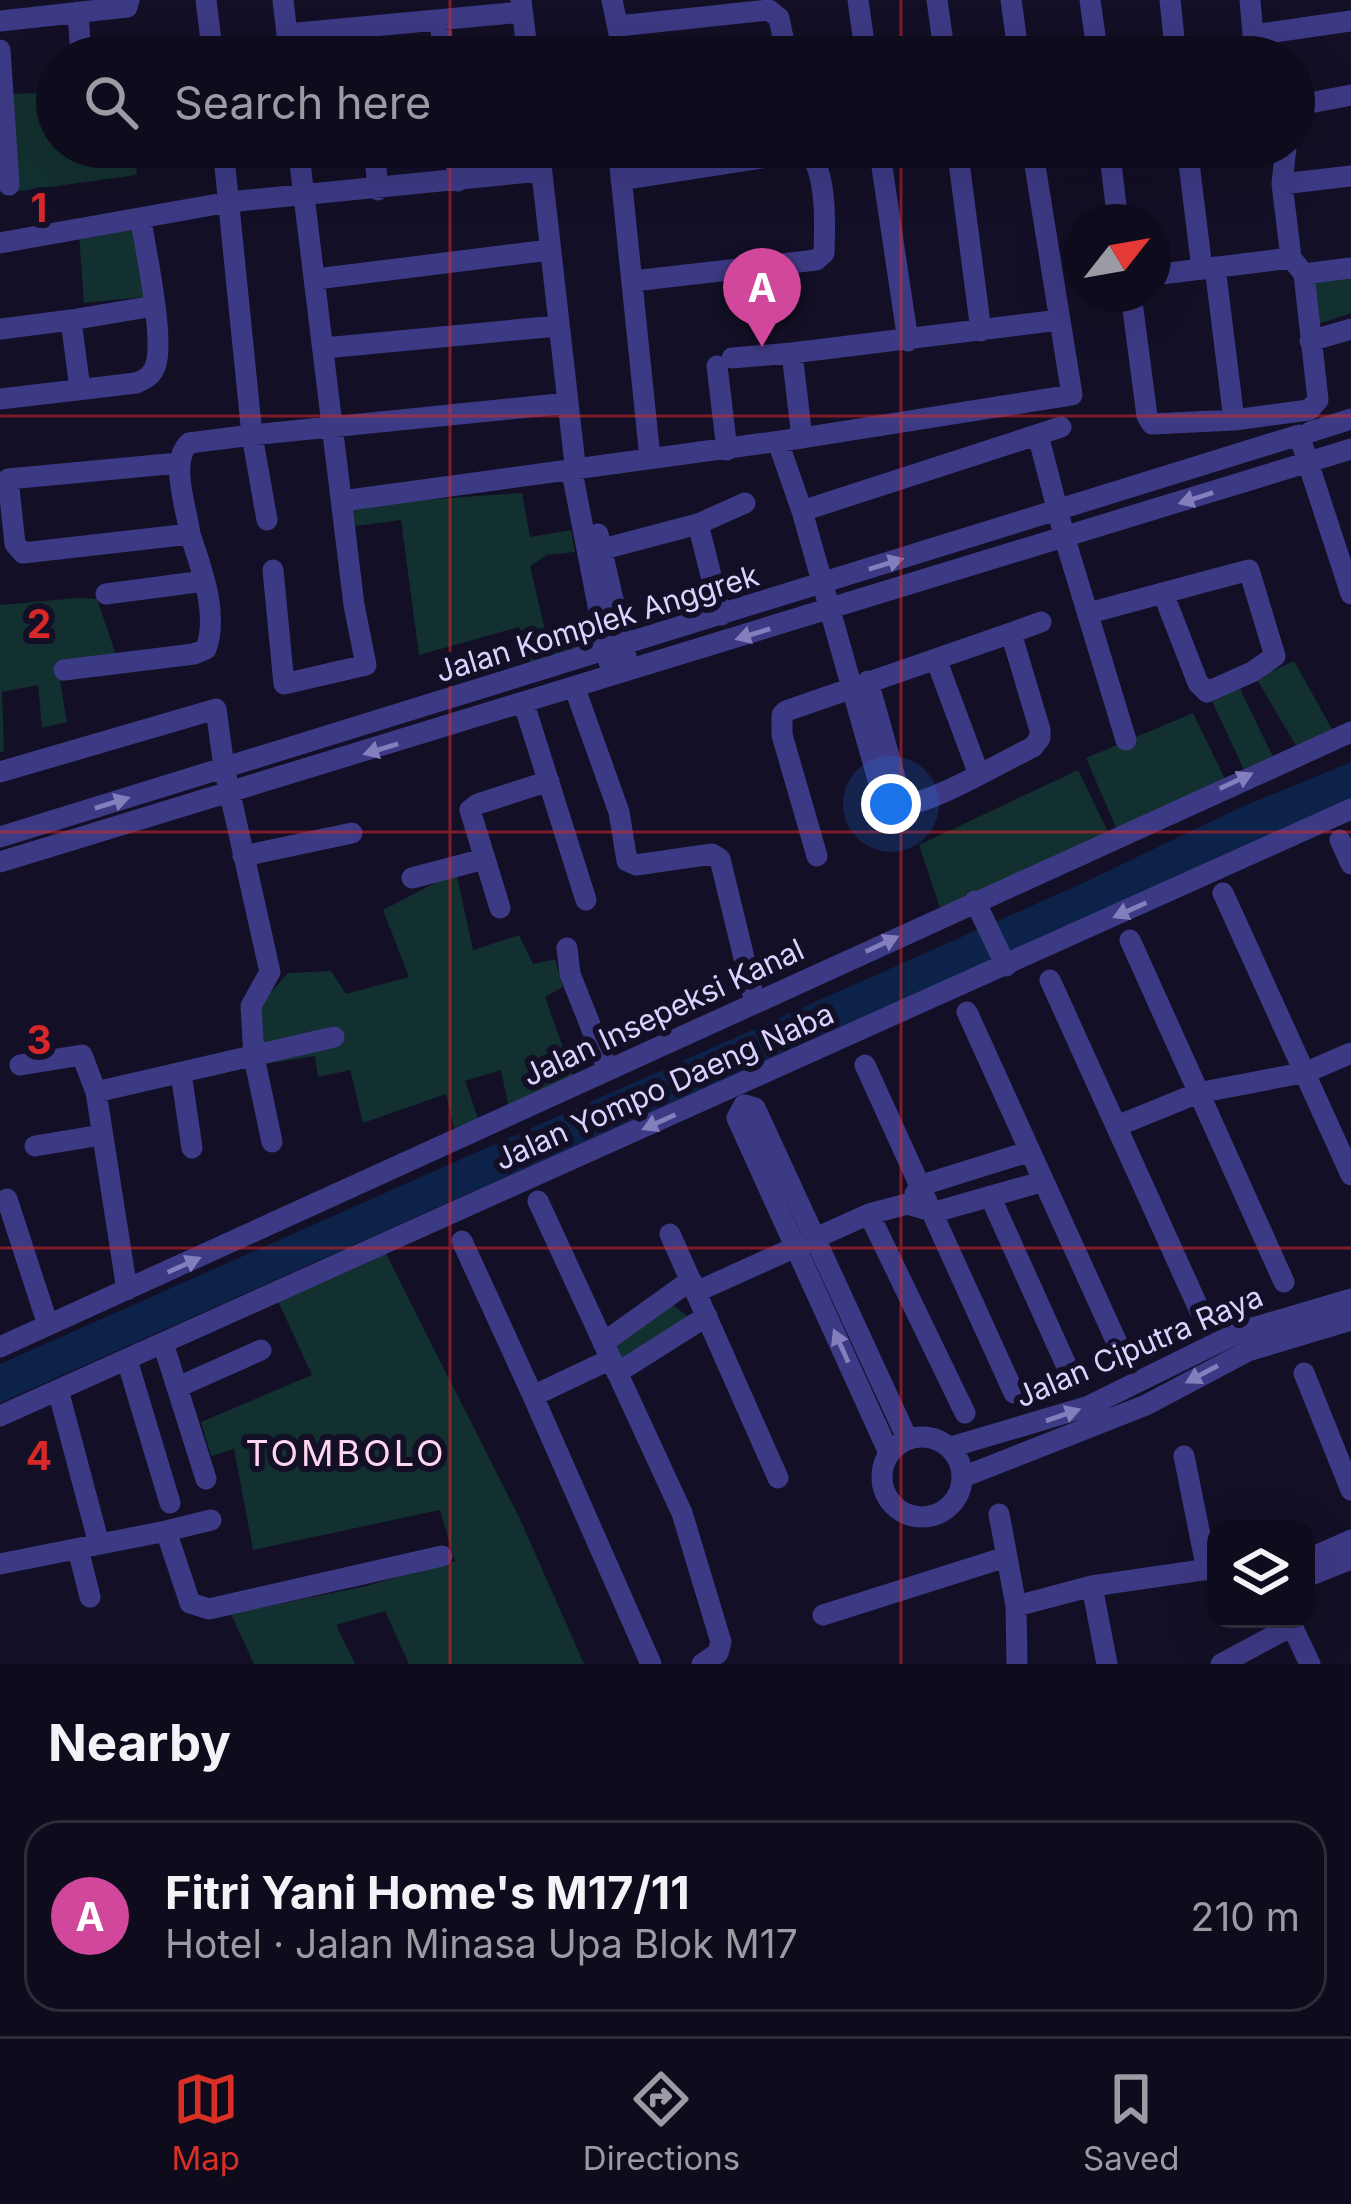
<!DOCTYPE html>
<meta charset="utf-8">
<style>
:root{--surface:#0e0b1c;--page:#1c1929;--text:#f1f3f6;--muted:#9b9ba3;--line:#2e2b3b;--accent:#d93025}
body{margin:0;font-family:Inter,sans-serif;background:var(--page);color:var(--text)}
.controls{position:absolute;right:36px;bottom:36px;display:grid;overflow:hidden;border-radius:24px;box-shadow:0 12px 48px #0002}
.controls button{width:108px;height:108px;display:grid;place-items:center;padding:0;border:0;border-bottom:3px solid var(--line);background:var(--surface);color:var(--text);font:60px sans-serif}
.compass{position:absolute;left:1063px;top:204px;width:108px;height:108px;border-radius:50%;background:var(--surface);box-shadow:0 12px 48px #0002;rotate:59deg}
.you{position:absolute;left:891px;top:804px;width:42px;height:42px;margin:-30px;border:9px solid #fff;border-radius:50%;background:#1a73e8;box-shadow:0 0 0 18px #1a73e833}
.badge{display:grid;place-items:center;width:78px;height:78px;border-radius:50%;background:var(--accent);color:#fff;font-size:39px;font-weight:700}
.pin{position:absolute;translate:-50% -99px;filter:drop-shadow(0 3px 6px #0008)}
.pin::after{content:'';position:absolute;top:63px;width:42px;height:36px;background:inherit;clip-path:polygon(0 0,100% 0,50% 100%)}
.list{margin:0;padding:0;list-style:none}
h2{display:flex;justify-content:space-between;align-items:center;height:156px;margin:0;padding:0 48px;font-size:51px}
h2 small{font-size:39px;font-weight:400;color:var(--muted)}
.list li{display:grid;grid-template-columns:78px 1fr auto;gap:36px;align-items:center;box-sizing:border-box;height:192px;margin:0 24px 24px;padding:0 24px;border:3px solid var(--line);border-radius:36px}
.list b{display:block;font-size:45px;white-space:nowrap}
.list p{margin:0;font-size:39px;white-space:nowrap;color:var(--muted)}
.list em{font-size:39px;font-style:normal;color:var(--muted)}
.icon{flex:none;width:66px;height:66px;fill:none;stroke:currentColor;stroke-width:2;stroke-linecap:round;stroke-linejoin:round}
.map{position:relative;flex:none;width:1351px;height:1664px;overflow:hidden}
.search{position:absolute;background:var(--surface);box-shadow:0 12px 48px #0002;left:36px;right:36px;top:36px;height:132px;display:flex;align-items:center;gap:30px;box-sizing:border-box;padding:0 42px;border-radius:66px;color:var(--muted);font-size:45px}
.sheet{height:372px;background:var(--surface)}
nav{display:flex;justify-content:space-around;align-items:center;box-sizing:border-box;height:168px;border-top:3px solid var(--line);background:var(--surface);font-size:33px;color:var(--muted)}
nav a{display:grid;justify-items:center;gap:6px}
nav .on{color:var(--accent)}
.map>svg:first-child{display:block}
.green{fill:#12302f}
.water{fill:#0c2248}
.lines{fill:none;stroke-linecap:round;stroke-linejoin:round}
.minor{stroke:#3d3a85;stroke-width:21}
.oneway{fill:#837fbc}
.grid{fill:none;stroke:#d62828;stroke-width:3;stroke-opacity:0.55}
.labels{text-anchor:middle;dominant-baseline:central;stroke-width:12;stroke-linejoin:round;paint-order:stroke}
.street-label{font-size:30px;fill:#d9d4ff;stroke:#130f26}
.quarter-label{font-size:36px;letter-spacing:3px;fill:#ffd6f0;stroke:#130f26}
.grid-label{font-size:39px;text-anchor:middle;font-weight:bold;fill:#d62828;stroke:#130f26;stroke-width:12;stroke-linejoin:round;paint-order:stroke}
</style>
<div class="map">
<svg width="1351" height="1664" viewBox="0 0 1351 1664">
<rect width="100%" height="100%" fill="#130f26"/>
<path class="green" d="M40,93l-2,15h19v39h116l-39,6 3,22 -124,17 -3,-98z
M135,228l10,69 -61,6 -5,-68z
M1351,263v50l-35,12 -8,-58z
M522,493l8,44 41,-7 4,22 -28,3 -17,11 15,64 41,-9 9,24 -64,23 -12,-41 -100,28 -18,-135 -52,7 2,-22z
M77,598l20,1 25,73 -62,9 7,41 -25,6 -4,-43 -36,7 2,59 -4,1v-147z
M1294,661l39,70 -35,18 -42,-71z
M1239,687l34,70 -28,15 -33,-71z
M1193,713l32,66 -108,51 -31,-72z
M1078,770l31,64 -169,74 -21,-63z
M456,872l17,78 46,-15 14,29 22,-5 8,28 -18,10 30,84 -66,28 -8,-39 -36,11 14,40 -25,7 -8,-34 -83,29 -13,-53 -32,7 -3,-21 -50,8 -6,-59 29,-32 43,-2 15,23 63,-17 -26,-67z
M385,1252l135,267 64,145h-175l-24,-53 -49,14 19,39h-101l-23,-50 135,-28 89,-25 -15,-51 -187,40 -19,-101 -23,7 -10,-34 111,-47 -34,-74z
M664,1298l26,20 -72,48 -12,-34z"/>
<path class="water" d="M1351,762v37l-1351,604v-39l1083,-481 154,-74z"/>
<g class="lines">
<path class="minor" d="M206,0l7,57
M283,0l4,34 235,-22
M521,0l7,57
M612,0l12,57
M858,0l8,57
M937,0l8,57
M1011,0l8,57
M1090,0l8,57
M1170,0l6,57
M1250,0l5,57
M78,12l3,45
M440,20l4,37
M0,21l127,-14 2,-7
M618,26l151,-16 10,8 8,39
M362,27l3,30
M1253,35l98,-14
M0,50l9,135
M1294,106l57,-11
M223,147l29,288 316,-32
M374,147l4,43
M454,147l4,34
M539,147l36,317 -3,8 37,190
M618,147l32,311
M879,147l29,194
M957,147l24,184
M1109,147l9,75
M1187,147l15,122
M1286,147l-4,37 9,74
M621,180l178,-28h10c18,23 16,72 15,101l-8,7 -183,21
M1282,184l69,-8
M0,243l229,-41 312,-31
M1215,267l19,153
M1304,274l47,-6
M1153,275l138,-17
M316,279l233,-29
M1131,294l16,122 5,8 82,-4 75,-10 9,-10 -14,-126 -13,-16
M71,320l83,-14
M0,329l71,-9 9,69
M1310,341l41,-12
M324,348l233,-22
M732,358l60,-5
M717,366l10,84
M0,399l136,-16c10,-4 17,-8 20,-19 8,-29 -10,-111 -15,-144
M1310,432l41,-13
M1038,435l27,104 61,201
M802,438l270,-43 -40,-248
M778,442l24,69 82,290c8,5 7,7 17,5 34,-4 99,-43 132,-59l7,-9v-8l-29,-97 -225,78 -4,4v20l35,121
M342,501l460,-63 -10,-85 268,-33
M802,511l259,-84
M698,524l23,91
M190,534c-3,-25 -21,-72 -1,-91l63,-8 15,85
M598,534l28,122
M588,553l110,-29 47,-21
M273,570l11,114 82,-19 -12,-60 -56,-458
M106,594l98,-13
M1089,613l74,-20 35,90 9,9 45,-20 23,-16 -26,-86 -86,23
M1011,633l30,-11
M936,659l42,113
M64,670l130,-16 12,-5c13,-36 -5,-81 -16,-115l-167,19 -8,-9 -7,-65 171,-16
M868,681l35,125
M575,689l44,123 8,49 9,4 76,-11 8,5 35,144
M524,704l62,196
M0,772l216,-63 8,58 46,205 -19,34 3,51 18,85
M0,837l1299,-402 52,159
M1340,840l11,24
M243,856l109,-23
M0,862l1351,-413
M412,878l72,-19
M1223,893l128,282
M975,901l31,65
M500,908l-30,-98 8,-6 71,-23
M1130,940l154,342
M567,948l3,26 38,96
M1050,980l149,329
M967,1012l156,344
M20,1065l62,-10 14,37 238,-55
M865,1065l149,328
M181,1073l11,75
M96,1092l31,198
M1117,1126l81,-33 109,-21 44,-19
M35,1146l66,-11
M915,1194l7,-9 106,-33
M990,1196l82,182
M7,1199l41,126
M538,1201l144,312 39,129 -3,11 -16,11
M869,1214l96,199
M670,1234l108,244
M462,1241l71,155 78,-37
M696,1292l173,-78 38,-10 28,8 106,-30
M163,1343l43,136
M603,1343l88,-63
M0,1347l1351,-615
M127,1360l43,143
M617,1373l90,-57
M1304,1373l47,117
M178,1387l83,-37
M58,1390l41,154
M533,1396l118,268
M0,1416l1351,-607
M882 1477a40 40 0 1 1 80 0a40 40 0 1 1-80 0Z
M951,1447l138,-41 150,-74 112,-33
M889,1453l-152,-335 7,-13 11,3 152,330
M1184,1456l23,114
M963,1477l183,-72 102,-54 103,-31
M999,1514l17,92 76,-20 124,-18
M166,1531l45,-11
M78,1549l12,48
M1306,1560l45,-20
M0,1564l166,-33 24,72 19,6 233,-53
M1306,1577l45,-18
M1092,1586l15,78
M1016,1606l1,58
M823,1615l183,-58
M1292,1626l18,38
M1221,1664l71,-38 1,-7"/>
</g>
<defs><path id="oneway-solid" d="M-6-.8H1V-3.2L6.5 0L1 3.2V.8H-6Z" transform="scale(3)"/></defs>
<g class="oneway">
<use href="#oneway-solid" transform="translate(1196 498) rotate(162)"/>
<use href="#oneway-solid" transform="translate(886 564) rotate(-17)"/>
<use href="#oneway-solid" transform="translate(753 634) rotate(163)"/>
<use href="#oneway-solid" transform="translate(381 749) rotate(163)"/>
<use href="#oneway-solid" transform="translate(1236 781) rotate(-25)"/>
<use href="#oneway-solid" transform="translate(112 803) rotate(-17)"/>
<use href="#oneway-solid" transform="translate(1130 910) rotate(156)"/>
<use href="#oneway-solid" transform="translate(882 944) rotate(-25)"/>
<use href="#oneway-solid" transform="translate(659 1122) rotate(156)"/>
<use href="#oneway-solid" transform="translate(184 1265) rotate(-24)"/>
<use href="#oneway-solid" transform="translate(841 1346) rotate(-114)"/>
<use href="#oneway-solid" transform="translate(1202 1374) rotate(152)"/>
<use href="#oneway-solid" transform="translate(1063 1415) rotate(-19)"/>
</g>
<path class="grid" d="M450,0v57M901,0v57M450,147v1517M901,147v1517M0,416h1351M0,832h1351M0,1248h1351"/>
<g class="labels">
<g class="street-label">
<text transform="translate(597 623) rotate(-17)">Jalan Komplek Anggrek</text>
<text transform="translate(663 1012) rotate(-25)">Jalan Insepeksi Kanal</text>
<text transform="translate(664 1086) rotate(-24)">Jalan Yompo Daeng Naba</text>
<text transform="translate(1139 1346) rotate(-23)">Jalan Ciputra Raya</text>
</g>
<g class="quarter-label">
<text x="346" y="1453">TOMBOLO</text>
</g>
</g>
<g class="grid-label">
<text x="39" y="222">1</text>
<text x="39" y="638">2</text>
<text x="39" y="1054">3</text>
<text x="39" y="1470">4</text>
</g>
</svg>
<div class="controls">
<button><svg class="icon" aria-label="layers" viewBox="0 0 24 24"><path d="M12 4l9 5-9 5-9-5zM3 14l9 5 9-5"/></svg></button>
</div>
<svg class="compass" viewBox="-18 -18 36 36"><path d="M0-13l5 13h-10z" fill="#e53935"/><path d="M0 13l5-13h-10z" fill="#9b9ba3"/></svg>
<div class="you"></div>
<div class="pin badge" style="left:762px;top:347px;background:#d1479c">A</div>
<div class="search"><svg class="icon" aria-label="search" viewBox="0 0 24 24"><circle cx="10" cy="10" r="6"/><path d="M15 15l6 6"/></svg>Search here</div>
</div>
<section class="sheet">
<h2>Nearby<small></small></h2>
<ul class="list">
<li><span class="badge" style="background:#d1479c">A</span><div><b>Fitri Yani Home's M17/11</b><p>Hotel · Jalan Minasa Upa Blok M17</p></div><em>210 m</em></li>
</ul>
</section>
<nav>
<a class="on"><svg class="icon" aria-label="map" viewBox="0 0 24 24"><path d="M3 6l6-2 6 2 6-2v14l-6 2-6-2-6 2zM9 4v14M15 6v14"/></svg>Map</a>
<a><svg class="icon" aria-label="directions" viewBox="0 0 24 24"><path d="M12 3l9 9-9 9-9-9zM9 14v-3h6M13 9l2 2-2 2"/></svg>Directions</a>
<a><svg class="icon" aria-label="saved" viewBox="0 0 24 24"><path d="M7 4h10v16l-5-4-5 4z"/></svg>Saved</a>
</nav>
